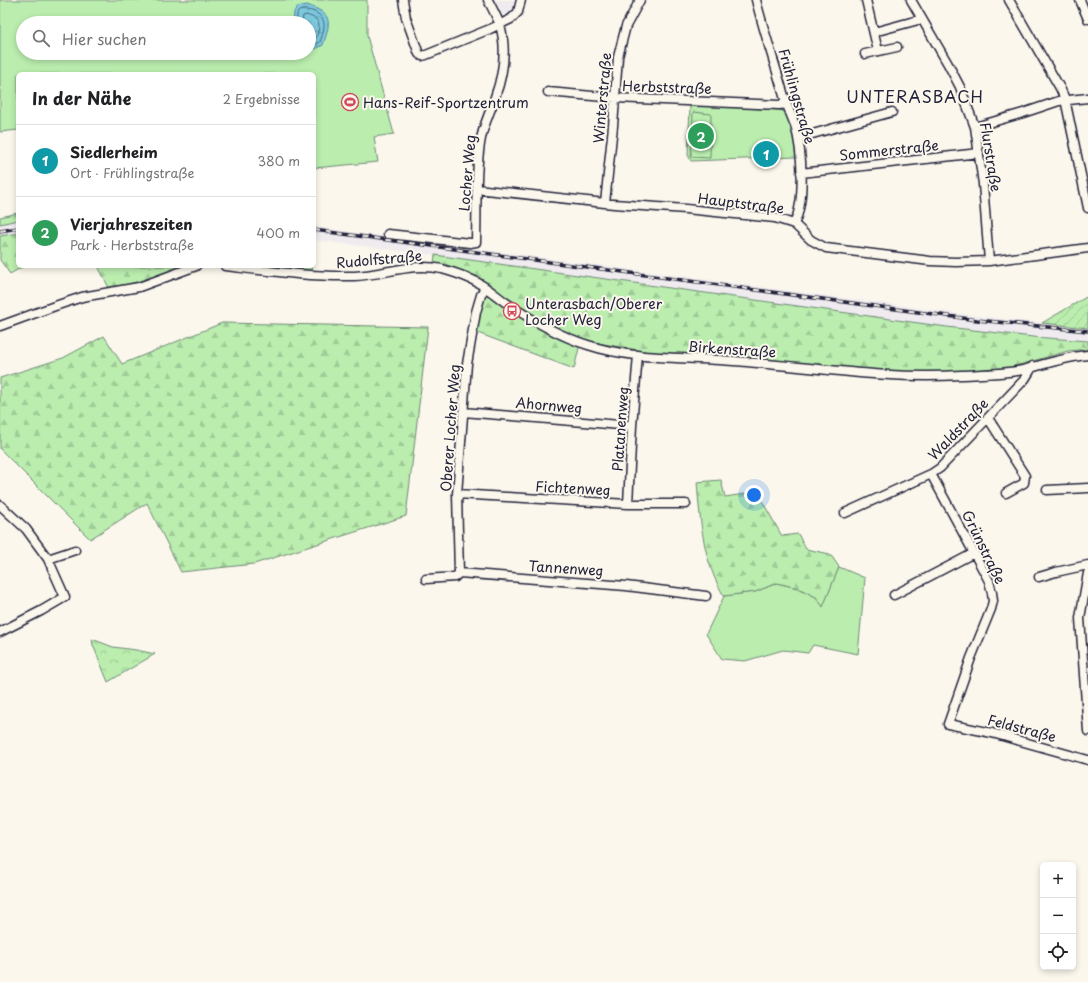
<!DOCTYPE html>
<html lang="de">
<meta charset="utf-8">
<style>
:root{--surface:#fff;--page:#f6f6f6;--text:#202124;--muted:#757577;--line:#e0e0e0;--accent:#d1495b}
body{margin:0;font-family:"Playpen Sans",sans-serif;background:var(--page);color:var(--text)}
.controls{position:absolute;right:12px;bottom:12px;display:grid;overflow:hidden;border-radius:6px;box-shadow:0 2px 6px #0003}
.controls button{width:36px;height:36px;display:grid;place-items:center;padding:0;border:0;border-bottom:1px solid var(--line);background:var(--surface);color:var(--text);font:20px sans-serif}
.you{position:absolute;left:754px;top:495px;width:14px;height:14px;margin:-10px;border:3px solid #fff;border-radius:50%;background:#1a73e8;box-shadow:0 0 0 6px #1a73e833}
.badge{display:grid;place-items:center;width:26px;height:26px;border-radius:50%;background:var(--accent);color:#fff;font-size:13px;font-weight:700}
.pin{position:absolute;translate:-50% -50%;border:2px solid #fff;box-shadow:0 1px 4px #0006}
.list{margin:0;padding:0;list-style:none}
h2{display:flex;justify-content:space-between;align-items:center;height:52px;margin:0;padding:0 16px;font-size:17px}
h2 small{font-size:13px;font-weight:400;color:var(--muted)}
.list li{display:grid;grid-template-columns:26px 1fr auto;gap:12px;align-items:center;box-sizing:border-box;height:72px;padding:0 16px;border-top:1px solid var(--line)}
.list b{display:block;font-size:15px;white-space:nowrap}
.list p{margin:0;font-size:13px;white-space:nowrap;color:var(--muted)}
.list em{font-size:13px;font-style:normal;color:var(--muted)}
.icon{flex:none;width:22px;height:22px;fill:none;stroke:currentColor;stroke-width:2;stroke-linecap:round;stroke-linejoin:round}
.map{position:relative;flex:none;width:1088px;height:982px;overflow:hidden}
.search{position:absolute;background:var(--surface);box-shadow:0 2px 6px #0003;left:16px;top:16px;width:300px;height:44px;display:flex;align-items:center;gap:10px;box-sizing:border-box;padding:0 14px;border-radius:22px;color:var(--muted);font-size:15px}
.panel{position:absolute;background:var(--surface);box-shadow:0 2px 6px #0003;left:16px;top:72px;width:300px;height:196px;border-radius:6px}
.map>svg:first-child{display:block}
.built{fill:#efebef}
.grass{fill:#baedae;stroke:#6e8874;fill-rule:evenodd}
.forest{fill:url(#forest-firs);stroke:#6e8874}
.park{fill:url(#park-crowns);stroke:#6e8874}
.garden{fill:url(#garden-furrows);stroke:#6e8874}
.water{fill:url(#water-ripples);stroke:#59869c}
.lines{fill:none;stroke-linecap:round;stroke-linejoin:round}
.shore{stroke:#46647c;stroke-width:1}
.minor-casing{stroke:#22223b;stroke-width:11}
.minor{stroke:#fbf7ec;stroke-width:8}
.rail-casing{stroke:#22223b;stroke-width:3.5}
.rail{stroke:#fbf7ec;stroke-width:2;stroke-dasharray:6;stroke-linecap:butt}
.labels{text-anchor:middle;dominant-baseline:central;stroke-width:4;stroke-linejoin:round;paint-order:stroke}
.street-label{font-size:14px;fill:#22223b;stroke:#fbf7ec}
.poi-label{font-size:14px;fill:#22223b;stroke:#fbf7ec;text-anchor:start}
.quarter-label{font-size:16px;letter-spacing:1px;fill:#22223b;stroke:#fbf7ec}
</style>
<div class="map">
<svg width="1088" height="982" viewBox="0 0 1088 982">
<defs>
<pattern id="forest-firs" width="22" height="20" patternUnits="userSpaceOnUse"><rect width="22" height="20" fill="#baedae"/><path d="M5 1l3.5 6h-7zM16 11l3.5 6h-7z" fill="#a0cb97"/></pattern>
<pattern id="park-crowns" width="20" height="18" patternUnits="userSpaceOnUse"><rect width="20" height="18" fill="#baedae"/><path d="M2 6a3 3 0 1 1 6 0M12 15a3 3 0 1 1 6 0" fill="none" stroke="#a0cb97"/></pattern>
<pattern id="garden-furrows" width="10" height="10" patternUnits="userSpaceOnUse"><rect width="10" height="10" fill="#baedae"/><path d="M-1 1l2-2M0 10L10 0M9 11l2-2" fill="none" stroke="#a0cb97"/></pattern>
<pattern id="water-ripples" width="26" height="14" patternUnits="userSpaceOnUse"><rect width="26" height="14" fill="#7dc8dd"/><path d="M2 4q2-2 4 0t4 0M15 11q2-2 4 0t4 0" fill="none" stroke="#66a2b4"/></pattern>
</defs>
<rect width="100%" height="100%" fill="#fbf7ec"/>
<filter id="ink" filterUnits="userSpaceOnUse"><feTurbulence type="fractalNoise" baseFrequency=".025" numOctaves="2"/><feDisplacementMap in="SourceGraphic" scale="8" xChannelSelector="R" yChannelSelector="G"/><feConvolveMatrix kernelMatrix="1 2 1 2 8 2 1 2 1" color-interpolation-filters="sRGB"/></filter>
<g filter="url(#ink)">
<path class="built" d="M495,0h23l-3,12 -7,4 -6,-2z
M18,220v13l-18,3v-12z
M314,227l671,90 103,11v13l-55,-4 -86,-10 -512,-72 -121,-15z"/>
<path class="grass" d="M0,0h367v36l27,98 -20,3 4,25 -64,6v-94h-296v56l-18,2zM23,23h286v30h-286z
M690,105l89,5 7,2 7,16 3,29 -105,4 -3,-6z
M839,567l26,11 -7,76 -45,-9 -5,8 -25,-3 -38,11 -23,-2 -16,-25 18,-38 31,-4 22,-9 21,5 18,9 7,9z"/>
<path class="forest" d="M18,213v7l-18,4v-7z
M18,233v33h6l-14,8 -10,-14v-24z
M435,255l512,72 86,10 55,4v8l-20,2 -60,17 -92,10 -250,-23 -85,-15 -7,29 -99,-37 12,-46 -11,-9 -42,-14z
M98,266h90l-78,24z
M255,266h57l1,7z
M222,323l206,4 -22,189 -152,48 -73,8 -34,-69 -57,36 -90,-90v-71l63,-20 41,-22 18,28z
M721,480l4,17 32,-5 25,44 16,-2 8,15 24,5 9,13 -16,40 -7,-10 -18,-9 -21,-5 -22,9 -31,4c-21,-34 -24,-76 -27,-114z"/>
<path class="park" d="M693,112l18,2 -1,44 -19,-1z
M92,639l21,8 23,3 19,4 -47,28 -15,-37z"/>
<path class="garden" d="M1088,296v32l-46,-5z"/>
<path class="water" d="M307,5c26,9 24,16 16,40l-8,4 -6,-2v-24h-16l1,-11 3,-5z"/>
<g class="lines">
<path class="shore" d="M297,23c0,-3 -1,-10 2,-12 4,-2 9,-1 13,0 16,6 13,17 8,31l-5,2 -6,-1
M302,23l1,-7 3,-1c15,4 15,9 10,23h-7"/>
<g class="minor-casing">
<path id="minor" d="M403,0l3,18 13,36 3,2 4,-1 64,-26 21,-10 7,-7 3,-12
M756,0c8,32 19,64 28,96 3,10 7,19 11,29 7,25 11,75 -1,99
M866,0l12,51
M911,0l37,64 12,23 15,40 8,57 6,77
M1009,0l51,88 5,11 23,109
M1080,0l8,19
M874,32l48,-13
M865,54l32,-7
M548,92l67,6 164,7 7,-1
M975,127l48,-14 36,-12 29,-3
M798,138l94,-26
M801,173l178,-20
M477,189l137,15 72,5 89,9 19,6 17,16 15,8 104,13 26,1 33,-1 99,-13
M605,203l8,-77 5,-69 8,-31 14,-26
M388,234l82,9 6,-1c1,-32 -1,-66 4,-98 2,-16 10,-31 15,-47 8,-22 12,-48 5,-72 -3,-8 -8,-17 -12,-25
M225,266c43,5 86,11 129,10 30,-1 58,-14 88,-7 14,4 30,9 41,17 8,5 15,11 22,16 25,17 54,34 83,43 42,14 88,12 132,15 81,5 160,20 241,15 20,-1 42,-1 62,-5 22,-6 42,-13 65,-15
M0,326l55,-20 27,-9 57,-10 57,-21
M463,412l169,14
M988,418l37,58 -1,7 -18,10
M931,474l43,79 15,28 3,12 1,8 -2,8 -20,49 -23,66 44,9 96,27
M1047,490l41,-2
M457,494l171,10h58
M628,504l4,-78 6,-71
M0,505l26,24 22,30 17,38 -24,14 -41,21
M845,513l86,-39 9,-6 85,-89 8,-13
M48,559l27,-9
M459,573l-2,-79 10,-130 9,-52 5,-17 4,-8
M1088,573l-8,45 8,113
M1039,577l17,-5 32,-7
M426,579l29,-2 4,-4 167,13 80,10
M894,595l80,-42"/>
</g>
<use href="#minor" class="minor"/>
<g class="rail-casing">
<path id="rail" d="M314,230l663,90 111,11
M0,231l18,-3"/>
</g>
<use href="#rail" class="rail"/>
</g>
</g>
<defs>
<g id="stadium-ring" transform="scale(0.9)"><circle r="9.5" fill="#fbf7ec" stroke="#d1495b" stroke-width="1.5"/><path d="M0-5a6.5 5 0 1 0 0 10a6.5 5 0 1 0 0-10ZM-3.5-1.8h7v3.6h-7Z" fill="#d1495b"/></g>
<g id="bus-ring" transform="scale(0.9)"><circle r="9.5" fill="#fbf7ec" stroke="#d1495b" stroke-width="1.5"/><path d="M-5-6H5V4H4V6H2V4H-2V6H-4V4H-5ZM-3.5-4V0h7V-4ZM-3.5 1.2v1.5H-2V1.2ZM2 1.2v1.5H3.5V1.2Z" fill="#d1495b"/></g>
</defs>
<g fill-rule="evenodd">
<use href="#stadium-ring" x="350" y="102"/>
<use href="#bus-ring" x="512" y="311"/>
</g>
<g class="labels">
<g class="street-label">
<text transform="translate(667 87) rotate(2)">Herbststraße</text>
<text transform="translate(797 96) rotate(74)">Frühlingstraße</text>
<text transform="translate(602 98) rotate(-85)">Winterstraße</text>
<text transform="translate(889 150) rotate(-6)">Sommerstraße</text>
<text transform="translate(991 157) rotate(81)">Flurstraße</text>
<text transform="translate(467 173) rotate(-85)">Locher Weg</text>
<text transform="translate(741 203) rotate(7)">Hauptstraße</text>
<text transform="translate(379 259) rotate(-5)">Rudolfstraße</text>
<text transform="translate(732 349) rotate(4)">Birkenstraße</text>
<text transform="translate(549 405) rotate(5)">Ahornweg</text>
<text transform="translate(450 428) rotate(-86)">Oberer Locher Weg</text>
<text transform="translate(620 429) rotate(-86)">Platanenweg</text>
<text transform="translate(958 429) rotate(-46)">Waldstraße</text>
<text transform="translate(573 488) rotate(3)">Fichtenweg</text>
<text transform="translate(984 547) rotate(64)">Grünstraße</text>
<text transform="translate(566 568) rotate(4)">Tannenweg</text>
<text transform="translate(1022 728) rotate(15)">Feldstraße</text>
</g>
<g class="poi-label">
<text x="363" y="102">Hans-Reif-Sportzentrum</text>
<text x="525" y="303">Unterasbach/Oberer<tspan x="525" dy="16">Locher Weg</tspan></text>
</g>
<g class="quarter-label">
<text x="915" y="96">UNTERASBACH</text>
</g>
</g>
</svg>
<div class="controls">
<button>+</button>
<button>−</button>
<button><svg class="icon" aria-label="locate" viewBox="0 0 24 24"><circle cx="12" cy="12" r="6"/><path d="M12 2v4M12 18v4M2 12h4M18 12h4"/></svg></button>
</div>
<div class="you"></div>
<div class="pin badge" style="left:766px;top:154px;background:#0f9aa8">1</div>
<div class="pin badge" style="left:701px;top:136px;background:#2e9e5b">2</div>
<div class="search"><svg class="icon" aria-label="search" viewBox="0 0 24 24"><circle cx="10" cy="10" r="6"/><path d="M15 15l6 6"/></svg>Hier suchen</div>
<section class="panel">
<h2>In der Nähe<small>2 Ergebnisse</small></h2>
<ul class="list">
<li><span class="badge" style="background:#0f9aa8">1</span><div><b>Siedlerheim</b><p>Ort · Frühlingstraße</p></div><em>380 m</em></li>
<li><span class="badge" style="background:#2e9e5b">2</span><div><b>Vierjahreszeiten</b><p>Park · Herbststraße</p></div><em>400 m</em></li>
</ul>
</section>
</div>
